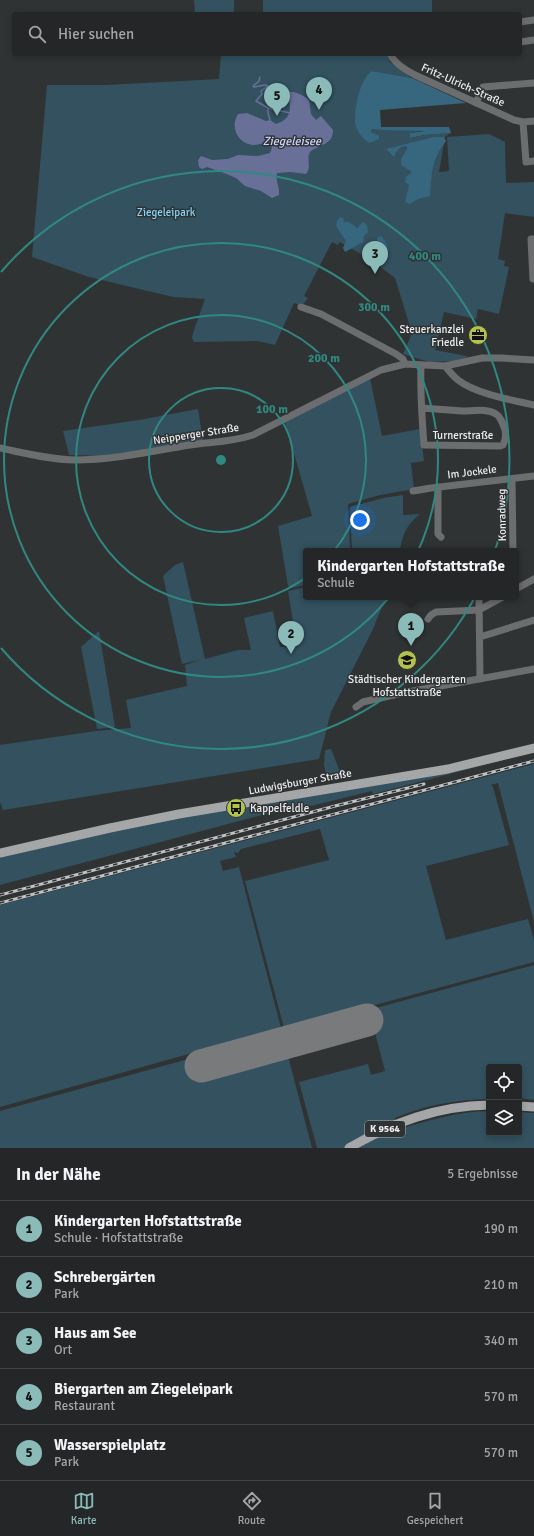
<!DOCTYPE html>
<html lang="de">
<meta charset="utf-8">
<style>
:root{--surface:#242627;--page:#2c2e2f;--text:#f1f3f6;--muted:#a3a5a7;--line:#414344;--accent:#8bbbb9}
body{margin:0;font-family:Signika,sans-serif;background:var(--page);color:var(--text)}
.controls{position:absolute;right:12px;bottom:12px;display:grid;overflow:hidden;border-radius:4px;box-shadow:0 2px 6px #0003}
.controls button{width:36px;height:36px;display:grid;place-items:center;padding:0;border:0;border-bottom:1px solid var(--line);background:var(--surface);color:var(--text);font:20px sans-serif}
.you{position:absolute;left:360px;top:520px;width:14px;height:14px;margin:-10px;border:3px solid #fff;border-radius:50%;background:#1a73e8;box-shadow:0 0 0 6px #1a73e833}
.badge{display:grid;place-items:center;width:26px;height:26px;border-radius:50%;background:var(--accent);color:#111;font-size:13px;font-weight:700}
.pin{position:absolute;translate:-50% -33px;filter:drop-shadow(0 1px 2px #0008)}
.pin::after{content:'';position:absolute;top:21px;width:14px;height:12px;background:inherit;clip-path:polygon(0 0,100% 0,50% 100%)}
.popup{position:absolute;left:303px;top:548px;width:216px;height:52px;box-sizing:border-box;display:grid;place-content:center;border-radius:4px;background:var(--surface);filter:drop-shadow(0 1px 3px #0005);font-size:13px;white-space:nowrap;color:var(--muted)}
.popup b{font-size:15px;color:var(--text)}
.popup::after{content:'';position:absolute;left:50%;top:100%;margin-left:-8px;border:8px solid transparent;border-top-color:var(--surface)}
.list{margin:0;padding:0;list-style:none}
h2{display:flex;justify-content:space-between;align-items:center;height:52px;margin:0;padding:0 16px;font-size:17px}
h2 small{font-size:13px;font-weight:400;color:var(--muted)}
.list li{display:grid;grid-template-columns:26px 1fr auto;gap:12px;align-items:center;box-sizing:border-box;height:56px;padding:0 16px;border-top:1px solid var(--line)}
.list b{display:block;font-size:15px;white-space:nowrap}
.list p{margin:0;font-size:13px;white-space:nowrap;color:var(--muted)}
.list em{font-size:13px;font-style:normal;color:var(--muted)}
.icon{flex:none;width:22px;height:22px;fill:none;stroke:currentColor;stroke-width:2;stroke-linecap:round;stroke-linejoin:round}
.map{position:relative;flex:none;width:534px;height:1148px;overflow:hidden}
.search{position:absolute;background:var(--surface);box-shadow:0 2px 6px #0003;left:12px;right:12px;top:12px;height:44px;display:flex;align-items:center;gap:10px;box-sizing:border-box;padding:0 14px;border-radius:4px;color:var(--muted);font-size:15px}
.sheet{height:332px;background:var(--surface)}
nav{display:flex;justify-content:space-around;align-items:center;box-sizing:border-box;height:56px;border-top:1px solid var(--line);background:var(--surface);font-size:11px;color:var(--muted)}
nav a{display:grid;justify-items:center;gap:2px}
nav .on{color:var(--accent)}
.map>svg:first-child{display:block}
.green{fill:#33515f}
.forest{fill:#37677e}
.water{fill:#687098}
.lines{fill:none;stroke-linecap:round;stroke-linejoin:round}
.stream{stroke:#687098;stroke-width:1.5}
.runway{stroke:#787a7c;stroke-width:33}
.minor{stroke:#6c6d6e;stroke-width:7}
.major{stroke:#a4a6a8;stroke-width:9}
.rail-casing{stroke:#c1c2c3;stroke-width:3}
.rail{stroke:#303334;stroke-width:1.5;stroke-dasharray:4.5;stroke-linecap:butt}
.ring{fill:none;stroke:#308881;stroke-width:2}
.labels{text-anchor:middle;dominant-baseline:central;stroke-width:3;stroke-linejoin:round;paint-order:stroke}
.shield{fill:#303334;stroke:#b3b4b6;stroke-width:1}
.shield-label{font-size:10px;font-weight:bold;fill:#ebeced}
.street-label{font-size:11px;fill:#ebeced;stroke:#303334}
.park-label{font-size:11px;fill:#85d3fa;stroke:#303334}
.poi-label{font-size:11px;fill:#ebeced;stroke:#303334;text-anchor:end}
.water-label{font-size:12px;font-style:italic;fill:#cbd3fc;stroke:#303334}
.centre{fill:#308881;stroke:#303334;stroke-width:2}
.ring-label{font-size:12px;text-anchor:middle;font-weight:bold;fill:#308881;stroke:#303334;stroke-width:3;stroke-linejoin:round;paint-order:stroke}
</style>
<div class="map">
<svg width="534" height="1148" viewBox="0 0 534 1148">
<rect width="100%" height="100%" fill="#303334"/>
<path class="green" d="M194,0h40v14h-39z
M263,0h169v14h-169z
M221,54h165l4,8 22,16 -40,-7c-14,15 -17,36 -16,56l17,6 -2,-3 1,-1 9,1h46l-17,3 1,5 13,-3 27,-2 -6,4 -6,35 10,-1 -2,-34 42,-3 16,8 1,41 28,-1v35l-29,-4 -7,46 7,2 -1,5 5,1 -10,47 -21,-5 -2,10 -32,-7 -9,38 32,6 1,1 -15,4 -24,1 -26,-8 9,-21 -17,-55 -24,-18 -31,-18 -2,3 -6,-3 -28,54 4,2 -6,8 -8,-3 -19,42 -17,-4 -64,1 -2,-4 1,-5 12,-34 -32,-2 -84,-20 -57,-20 15,-172h59l113,-6z
M370,378l12,58 38,-7 4,32 -13,2 3,26 -34,6 -32,9 2,47h-44v34l-15,3 -3,-2 -10,-60 34,-10 -27,-94z
M198,409l5,31 -89,16 -45,-1 -6,-24 76,-11z
M403,495v20l17,-1c-14,12 -17,19 -20,37h-48l-2,-44 33,-9z
M183,562l22,97 33,-9h13l-7,-32 29,-7 7,36 17,-1 -9,-55 18,-4v10h80l-13,32 -42,83 -12,47 -316,51 -3,-8v-57l96,-14 35,-3 -5,-28 61,-14 -2,-21 15,-5 -18,4 -19,-88 12,-11z
M99,631l16,96 -18,2 -16,-82z
M331,749l12,30 -13,2 -3,-2 -3,-14 1,-15z
M534,752l-161,42 -1,-3 -57,14 -57,11 -258,69v-30l150,-32z
M534,764v158l-36,-139 -7,2 2,2 16,58 -83,21 20,74 82,-21 6,21v22l-248,67 -2,-1 -39,-147 84,-21 -9,-31 -79,20 -3,4 -4,-1 2,5 -16,4 3,10 16,-4 42,161 -281,79v-202z
M534,965v135l-15,-2v-31h-30v32c-33,1 -64,6 -94,19l4,11c29,-8 60,-18 90,-18v22h30v-21l15,1v35h-217l-18,-66 69,-18 3,11 14,-4 -11,-42 -83,21 -5,-14 2,-4z
M282,1033l30,115h-312v-37z"/>
<path class="forest" d="M372,71l40,7 54,25 -86,7 1,17h68l2,6 -27,2 -14,3v-5l15,-2 -44,-1 -9,-1 -1,2 2,2 6,3v3l-9,4c-6,-2 -12,-11 -14,-16 -4,-13 4,-49 16,-56z
M434,137h10l2,4c-15,20 -14,31 -16,55l-12,3 -8,5 -5,-2 4,-17 -4,-3 1,-5 6,-5 -11,-7v-6l6,-10v-3c-8,0 -10,4 -13,11l-8,-8z
M340,217l3,1 1,4h5l8,6 6,-6 4,3 1,7 -4,4 -1,6 -18,10 -2,-4 3,-7 -10,-15 1,-5z
M381,236c5,6 10,12 6,19l-10,-6v-11z"/>
<path class="water" d="M288,92c7,-1 15,3 21,8l2,14 5,6 5,-4 12,14c0,15 -13,14 -23,22 -4,8 2,15 -4,22l-16,-2 -13,1c-2,8 3,14 2,22l-7,3 -11,-7 -16,-5 -9,-8 -12,-5 -17,-6 -5,2 -3,-2 -1,-7 3,-4 11,4 16,-1 10,-4 20,1 12,-3 2,-5 -4,-5c-5,0 -10,2 -16,2 -15,-2 -22,-19 -14,-31l9,-1 19,8 4,-1 6,4c17,-5 15,-18 12,-32z"/>
<g class="lines">
<path class="stream" d="M260,77l-1,4 -6,5 1,1 11,-2 3,1 -7,5 1,3 -6,7 12,7v5l2,7
M268,108l22,5"/>
<path class="runway" d="M201,1066l166,-46"/>
<path class="minor" d="M520,22l14,-2
M520,42l14,-2
M390,54c5,10 16,16 25,21l99,45 9,2 11,-1
M476,103l7,-16 51,-4
M523,122l3,40 8,-1
M534,239h-3l2,40h1
M301,307l20,7 75,40 7,5 2,5
M421,366c-1,27 1,53 3,79l76,1 3,-1c3,-5 3,-10 2,-15 -2,-6 -4,-13 -9,-16 -9,-6 -23,-3 -34,-3 -13,-1 -27,-2 -40,-3
M445,366c4,5 8,10 13,14 18,14 54,20 76,25
M0,448c24,5 51,12 75,12 39,0 77,-9 115,-15 21,-3 42,-3 63,-10l128,-65 24,-6 40,2 37,-8h19l33,2
M512,479l1,72
M438,487v47l3,3
M413,491l18,-3 103,-12
M516,589l18,-10
M479,597l1,82
M428,619l3,-4 5,-3 43,-2 24,-13
M480,637l54,-17
M356,707l7,-5 39,-9 132,-24"/>
<path class="major" d="M0,853l110,-25 69,-14 269,-45 86,-21
M519,1106l15,1
M349,1148c45,-26 88,-42 140,-43"/>
<g class="rail-casing">
<path id="rail" d="M0,895l335,-89 89,-22
M0,903l534,-142"/>
</g>
<use href="#rail" class="rail"/>
</g>
<g class="ring">
<circle cx="221" cy="460" r="72"/>
<circle cx="221" cy="460" r="145"/>
<circle cx="221" cy="460" r="217"/>
<path d="M1 272A289 289 0 1 1 1 648"/>
</g>
<defs>
<g id="office-disc" transform="scale(1)"><circle r="9.5" fill="#b3c24b" stroke="#303334"/><path d="M-6-3h4V-5.5h4V-3h4V5H-6ZM-1-4.5V-3h2v-1.5ZM-6 0V1H6V0Z" fill="#111"/></g>
<g id="school-disc" transform="scale(1)"><circle r="9.5" fill="#b3c24b" stroke="#303334"/><path d="M0-5L7-2L0 1L-7-2ZM-4 1L0 2.5L4 1V4Q0 6-4 4Z" fill="#111"/></g>
<g id="bus-disc" transform="scale(1)"><circle r="9.5" fill="#b3c24b" stroke="#303334"/><path d="M-5-6H5V4H4V6H2V4H-2V6H-4V4H-5ZM-3.5-4V0h7V-4ZM-3.5 1.2v1.5H-2V1.2ZM2 1.2v1.5H3.5V1.2Z" fill="#111"/></g>
</defs>
<g fill-rule="evenodd">
<use href="#office-disc" x="478" y="335"/>
<use href="#school-disc" x="407" y="660"/>
<use href="#bus-disc" x="236" y="808"/>
</g>
<g class="labels">
<rect class="shield" x="365" y="1121" width="40" height="16" rx="3"/>
<g class="shield-label">
<text x="385" y="1129">K 9564</text>
</g>
<g class="street-label">
<text transform="translate(463 85) rotate(24)">Fritz-Ulrich-Straße</text>
<text transform="translate(196 434) rotate(-9)">Neipperger Straße</text>
<text x="463" y="435">Turnerstraße</text>
<text transform="translate(472 472) rotate(-7)">Im Jockele</text>
<text transform="translate(502 515) rotate(-91)">Konradweg</text>
<text transform="translate(300 782) rotate(-10)">Ludwigsburger Straße</text>
</g>
<g class="park-label">
<text x="166" y="212">Ziegeleipark</text>
</g>
<g class="poi-label">
<text x="464" y="329">Steuerkanzlei<tspan x="464" dy="13">Friedle</tspan></text>
<text x="407" y="679" text-anchor="middle">Städtischer Kindergarten<tspan x="407" dy="13">Hofstattstraße</tspan></text>
<text x="250" y="808" text-anchor="start">Kappelfeldle</text>
</g>
<g class="water-label">
<text x="292" y="141">Ziegeleisee</text>
</g>
</g>
<circle cx="221" cy="460" r="6" class="centre"/>
<g class="ring-label">
<text x="425" y="260">400 m</text>
<text x="374" y="311">300 m</text>
<text x="324" y="362">200 m</text>
<text x="272" y="413">100 m</text>
</g>
</svg>
<div class="controls">
<button><svg class="icon" aria-label="locate" viewBox="0 0 24 24"><circle cx="12" cy="12" r="6"/><path d="M12 2v4M12 18v4M2 12h4M18 12h4"/></svg></button>
<button><svg class="icon" aria-label="layers" viewBox="0 0 24 24"><path d="M12 4l9 5-9 5-9-5zM3 14l9 5 9-5"/></svg></button>
</div>
<div class="you"></div>
<div class="pin badge" style="left:411px;top:646px">1</div>
<div class="popup"><b>Kindergarten Hofstattstraße</b>Schule</div>
<div class="pin badge" style="left:291px;top:654px">2</div>
<div class="pin badge" style="left:375px;top:274px">3</div>
<div class="pin badge" style="left:319px;top:110px">4</div>
<div class="pin badge" style="left:277px;top:116px">5</div>
<div class="search"><svg class="icon" aria-label="search" viewBox="0 0 24 24"><circle cx="10" cy="10" r="6"/><path d="M15 15l6 6"/></svg>Hier suchen</div>
</div>
<section class="sheet">
<h2>In der Nähe<small>5 Ergebnisse</small></h2>
<ul class="list">
<li><span class="badge">1</span><div><b>Kindergarten Hofstattstraße</b><p>Schule · Hofstattstraße</p></div><em>190 m</em></li>
<li><span class="badge">2</span><div><b>Schrebergärten</b><p>Park</p></div><em>210 m</em></li>
<li><span class="badge">3</span><div><b>Haus am See</b><p>Ort</p></div><em>340 m</em></li>
<li><span class="badge">4</span><div><b>Biergarten am Ziegeleipark</b><p>Restaurant</p></div><em>570 m</em></li>
<li><span class="badge">5</span><div><b>Wasserspielplatz</b><p>Park</p></div><em>570 m</em></li>
</ul>
</section>
<nav>
<a class="on"><svg class="icon" aria-label="map" viewBox="0 0 24 24"><path d="M3 6l6-2 6 2 6-2v14l-6 2-6-2-6 2zM9 4v14M15 6v14"/></svg>Karte</a>
<a><svg class="icon" aria-label="directions" viewBox="0 0 24 24"><path d="M12 3l9 9-9 9-9-9zM9 14v-3h6M13 9l2 2-2 2"/></svg>Route</a>
<a><svg class="icon" aria-label="saved" viewBox="0 0 24 24"><path d="M7 4h10v16l-5-4-5 4z"/></svg>Gespeichert</a>
</nav>
